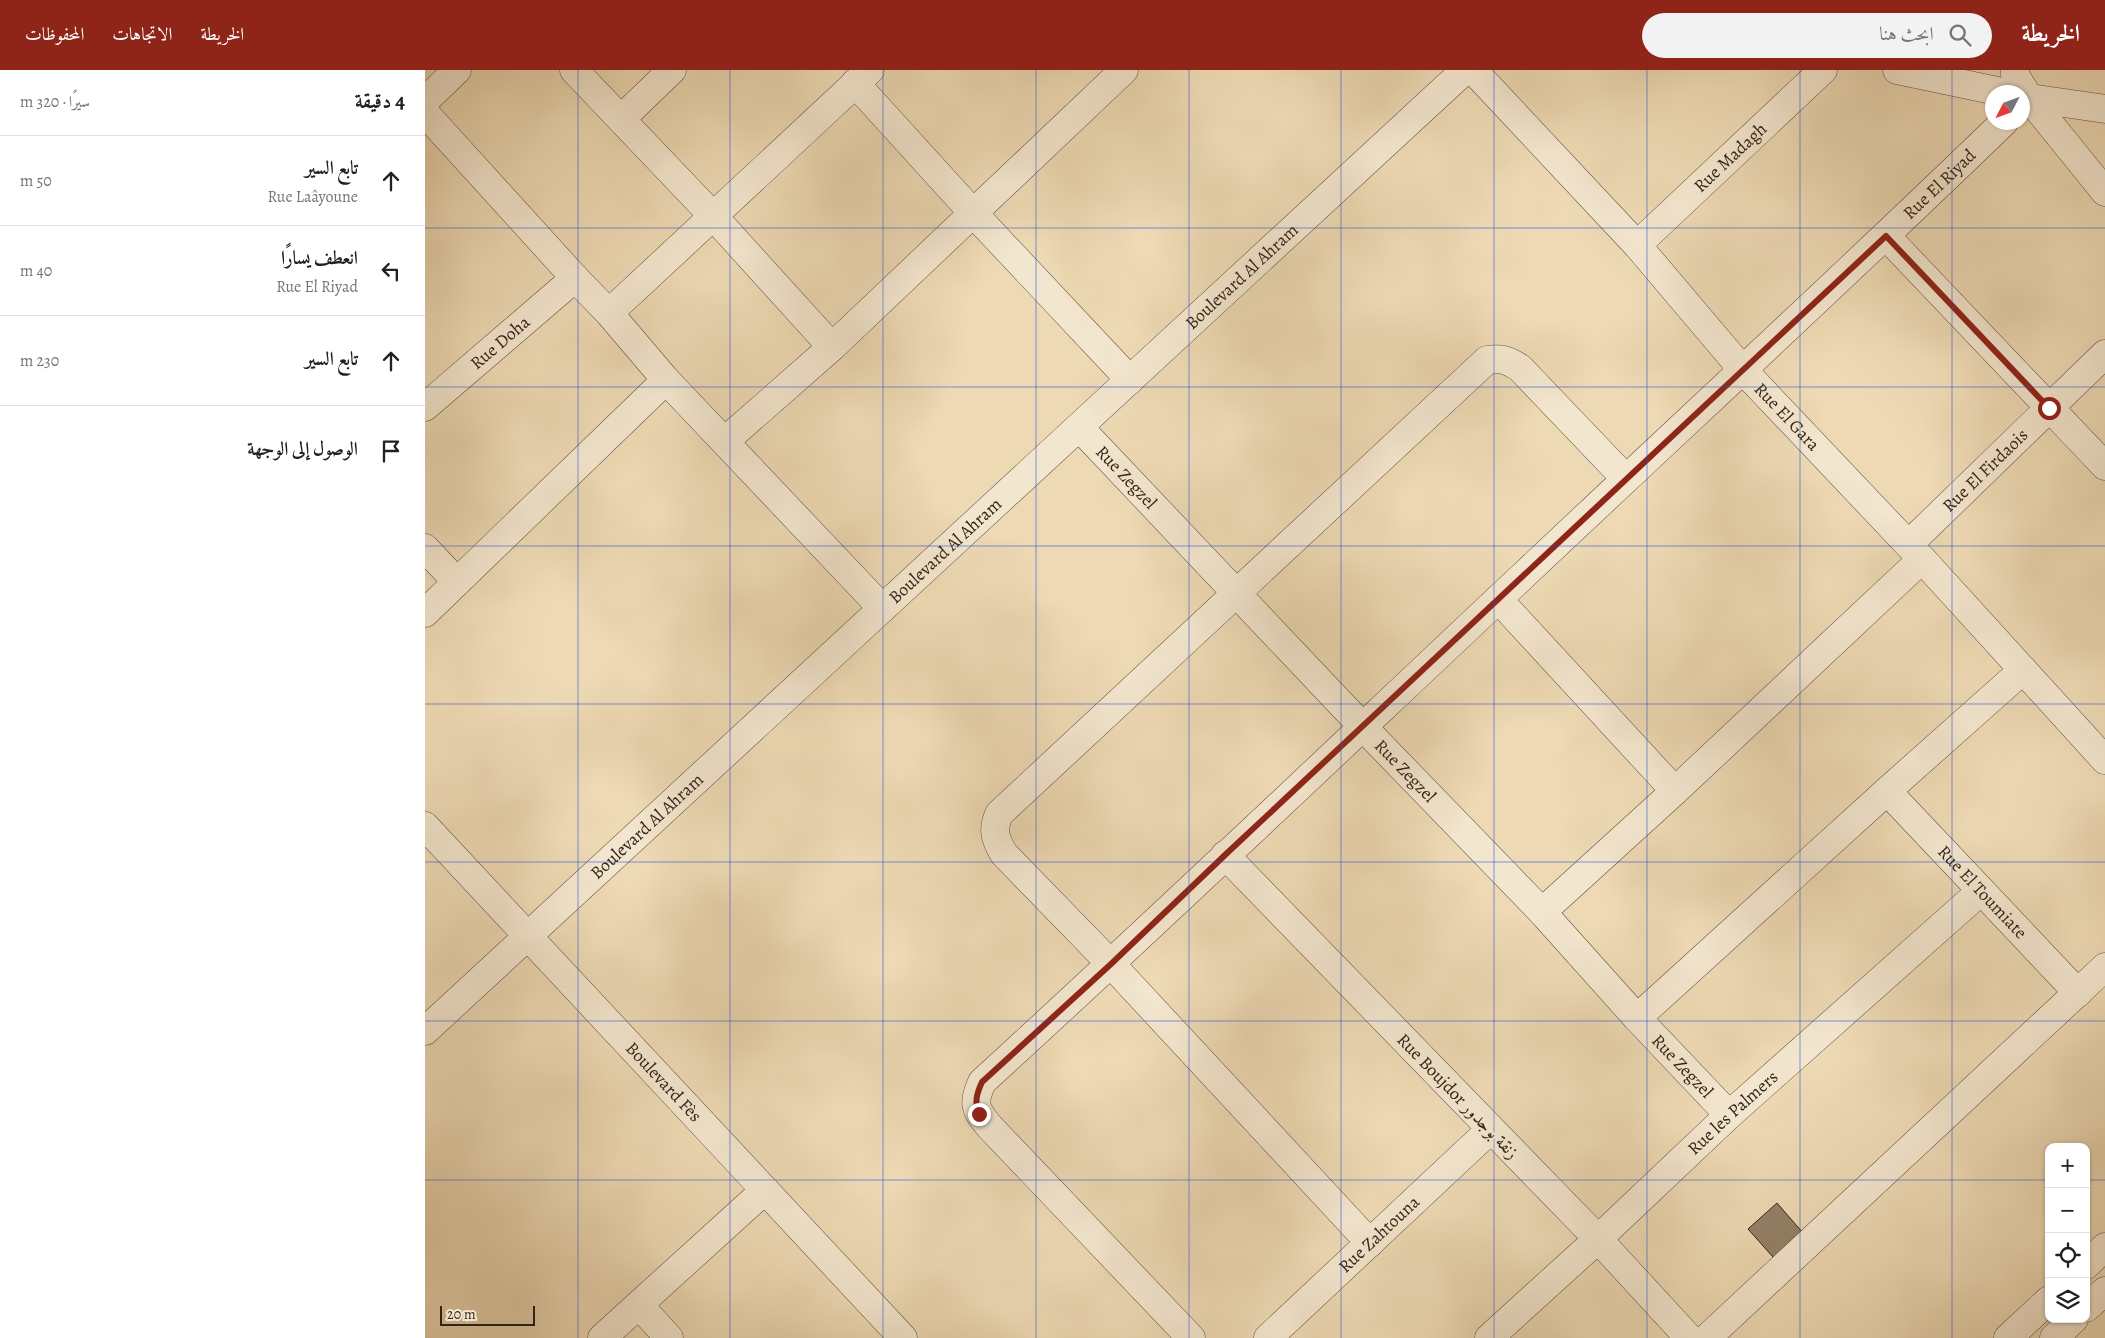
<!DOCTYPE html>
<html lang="ar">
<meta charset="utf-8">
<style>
:root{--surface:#fff;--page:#f2f2f2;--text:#202124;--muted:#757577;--line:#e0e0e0;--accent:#8f2418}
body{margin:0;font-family:Alegreya,Amiri,serif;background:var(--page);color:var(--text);direction:rtl}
.controls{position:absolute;right:15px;bottom:15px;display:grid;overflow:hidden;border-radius:10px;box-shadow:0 1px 4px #0004}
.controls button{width:45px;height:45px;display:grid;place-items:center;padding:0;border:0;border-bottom:1px solid var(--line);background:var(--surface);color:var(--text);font:25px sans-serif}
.compass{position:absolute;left:1560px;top:15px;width:45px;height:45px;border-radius:50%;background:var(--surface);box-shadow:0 1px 4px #0004;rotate:229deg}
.scale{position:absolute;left:15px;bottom:12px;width:95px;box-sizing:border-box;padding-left:5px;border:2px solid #342318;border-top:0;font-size:14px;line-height:18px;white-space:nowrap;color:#342318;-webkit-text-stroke:4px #f3e6ce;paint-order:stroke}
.stop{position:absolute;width:15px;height:15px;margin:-11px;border:4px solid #8f2418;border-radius:50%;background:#fff}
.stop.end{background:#8f2418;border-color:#fff;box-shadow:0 1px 5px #0008}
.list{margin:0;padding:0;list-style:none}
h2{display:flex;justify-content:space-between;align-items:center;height:65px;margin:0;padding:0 20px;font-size:21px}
h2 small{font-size:16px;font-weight:400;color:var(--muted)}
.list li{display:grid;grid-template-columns:32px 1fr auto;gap:15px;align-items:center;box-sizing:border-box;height:90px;padding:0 20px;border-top:1px solid var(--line)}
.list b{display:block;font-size:19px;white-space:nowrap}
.list p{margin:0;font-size:16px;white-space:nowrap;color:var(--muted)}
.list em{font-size:16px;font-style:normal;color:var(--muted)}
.icon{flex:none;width:28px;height:28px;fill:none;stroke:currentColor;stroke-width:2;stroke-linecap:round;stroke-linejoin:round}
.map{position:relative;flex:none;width:1680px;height:1268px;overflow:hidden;direction:ltr}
header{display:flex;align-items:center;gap:30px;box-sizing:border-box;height:70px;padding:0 25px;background:var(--accent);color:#fff}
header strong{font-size:24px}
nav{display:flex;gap:28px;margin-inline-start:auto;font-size:18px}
.search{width:350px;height:45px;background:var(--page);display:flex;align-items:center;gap:12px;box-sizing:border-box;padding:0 18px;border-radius:28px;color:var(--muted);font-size:19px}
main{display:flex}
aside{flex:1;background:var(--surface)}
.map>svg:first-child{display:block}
.building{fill:#948269;stroke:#342318}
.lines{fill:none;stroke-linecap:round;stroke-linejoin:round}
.minor-casing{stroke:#62503f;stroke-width:29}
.minor{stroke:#f3e6ce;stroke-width:28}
.route{stroke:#8f2418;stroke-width:6}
.grid{fill:none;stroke:#1d4ed8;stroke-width:1;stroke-opacity:0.55}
.labels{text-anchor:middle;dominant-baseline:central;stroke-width:4.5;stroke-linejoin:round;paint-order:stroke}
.street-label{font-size:18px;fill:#342318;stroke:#f3e6ce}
</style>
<header>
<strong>الخريطة</strong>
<div class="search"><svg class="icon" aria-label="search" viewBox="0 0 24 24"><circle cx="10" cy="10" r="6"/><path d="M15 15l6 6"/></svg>ابحث هنا</div>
<nav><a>الخريطة</a><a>الاتجاهات</a><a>المحفوظات</a></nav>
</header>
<main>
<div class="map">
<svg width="1680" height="1268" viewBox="0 0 1680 1268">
<rect width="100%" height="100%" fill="#edd9b4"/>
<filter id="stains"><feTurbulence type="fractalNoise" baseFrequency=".004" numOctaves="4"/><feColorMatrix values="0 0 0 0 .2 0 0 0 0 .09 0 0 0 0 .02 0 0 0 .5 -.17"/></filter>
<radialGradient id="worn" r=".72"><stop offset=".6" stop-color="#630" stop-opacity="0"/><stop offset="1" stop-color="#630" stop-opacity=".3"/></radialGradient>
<path class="building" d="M1352,1133l33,38 -29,25 -33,-37z"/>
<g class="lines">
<g class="minor-casing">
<g id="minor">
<path d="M149,0l140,147 118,130"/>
<path id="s1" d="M1048,0l164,175 105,124 180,190 183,201"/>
<path d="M1472,0l105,22"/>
<path d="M1590,0v5l14,23 -6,7"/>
<path d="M430,13l119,131 156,166"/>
<path d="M1598,27l82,12"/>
<path d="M1604,28l76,94"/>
<path d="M0,31l32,-31"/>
<path d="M0,43l150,165 34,35 57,67 216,228"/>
<path d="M196,49l51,-49"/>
<path d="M1461,166l219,230"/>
<path id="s2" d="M1212,175l186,-175"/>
<path d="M184,243l261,-243"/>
<path id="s3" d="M0,337l150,-129"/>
<path id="s4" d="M654,357l284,300 179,185 95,106 92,97"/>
<path d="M300,371l107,-94 292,-277"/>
<path id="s5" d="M1484,474l196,-190"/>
<path d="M0,478l32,34"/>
<path d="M1073,529l177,192"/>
<path d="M0,543l241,-233"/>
<path id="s6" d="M1462,721l191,202"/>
<path id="s7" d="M0,756l478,512"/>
<path d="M800,785l373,384 91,99"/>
<path d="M1117,842l133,-121 247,-232"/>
<path d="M1212,948l250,-227 136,-121"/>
<path id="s8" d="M0,961l1040,-961"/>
<path d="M945,1173l-259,-279 -107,-110c-9,-15 -12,-24 -5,-40l488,-454c15,-2 21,0 33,8l106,111"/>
<path d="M1661,1195l19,-18"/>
<path d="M214,1235l30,33"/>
<path d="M1661,1238l19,-17"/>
<path d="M177,1268l163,-148"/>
<path id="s9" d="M766,1268l-202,-212c-15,-18 -16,-23 -7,-44 184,-168 364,-340 545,-510 159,-150 320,-298 477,-450"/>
<path id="s10" d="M843,1268l222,-208"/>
<path id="s11" d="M1064,1268l109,-99 131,-124 252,-224"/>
<path d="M1282,1268l398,-371"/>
<path d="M1583,1268l41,-38"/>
<path d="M1629,1268l20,-19"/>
</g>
</g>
<use href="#minor" class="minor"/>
</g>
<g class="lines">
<path class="route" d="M554,1044c-5,-12 -2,-21 3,-32l129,-118 114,-109 661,-619 163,172"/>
</g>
<path class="grid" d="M153,0v1268M305,0v1268M458,0v1268M611,0v1268M764,0v1268M916,0v1268M1069,0v1268M1222,0v1268M1375,0v1268M1527,0v1268M0,158h1680M0,317h1680M0,476h1680M0,634h1680M0,792h1680M0,951h1680M0,1110h1624M1661,1110h19"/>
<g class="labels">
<g class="street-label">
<text stroke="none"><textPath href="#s2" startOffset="128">Rue Madagh</textPath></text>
<text stroke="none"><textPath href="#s9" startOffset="1654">Rue El Riyad</textPath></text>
<text stroke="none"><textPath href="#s8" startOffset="1112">Boulevard Al Ahram</textPath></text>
<text stroke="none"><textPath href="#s3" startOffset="99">Rue Doha</textPath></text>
<text stroke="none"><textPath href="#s1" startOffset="468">Rue El Gara</textPath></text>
<text stroke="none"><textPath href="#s5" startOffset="106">Rue El Firdaois</textPath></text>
<text stroke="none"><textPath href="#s4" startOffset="69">Rue Zegzel</textPath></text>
<text stroke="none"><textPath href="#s8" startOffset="708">Boulevard Al Ahram</textPath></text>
<text stroke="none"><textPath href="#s4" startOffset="474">Rue Zegzel</textPath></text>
<text stroke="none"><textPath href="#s8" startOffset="302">Boulevard Al Ahram</textPath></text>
<text stroke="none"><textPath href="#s6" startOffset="139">Rue El Toumiate</textPath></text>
<text stroke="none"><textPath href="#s4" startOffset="879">Rue Zegzel</textPath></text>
<text stroke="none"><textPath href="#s7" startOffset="350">Boulevard Fès</textPath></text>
<text transform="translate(1033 1026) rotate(46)">Rue Boujdor زنقة بوجدور</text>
<text stroke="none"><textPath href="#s11" startOffset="332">Rue les Palmers</textPath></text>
<text stroke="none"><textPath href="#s10" startOffset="152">Rue Zahtouna</textPath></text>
</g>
</g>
<rect width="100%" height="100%" filter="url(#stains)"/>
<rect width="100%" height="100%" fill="url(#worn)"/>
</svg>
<div class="controls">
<button>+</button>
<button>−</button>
<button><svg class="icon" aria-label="locate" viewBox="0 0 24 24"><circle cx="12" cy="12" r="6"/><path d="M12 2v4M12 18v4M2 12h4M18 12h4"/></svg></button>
<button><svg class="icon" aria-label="layers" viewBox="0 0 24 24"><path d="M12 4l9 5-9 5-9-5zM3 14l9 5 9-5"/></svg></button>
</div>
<svg class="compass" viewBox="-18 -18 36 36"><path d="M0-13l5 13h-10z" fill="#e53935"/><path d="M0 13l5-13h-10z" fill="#757577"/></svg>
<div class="scale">20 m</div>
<div class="stop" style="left:1624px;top:338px"></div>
<div class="stop end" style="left:554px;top:1044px"></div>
</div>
<aside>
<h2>4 دقيقة<small>سيرًا · 320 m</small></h2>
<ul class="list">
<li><svg class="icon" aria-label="ahead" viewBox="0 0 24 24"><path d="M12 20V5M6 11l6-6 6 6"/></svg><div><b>تابع السير</b><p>Rue Laâyoune</p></div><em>50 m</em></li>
<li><svg class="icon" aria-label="left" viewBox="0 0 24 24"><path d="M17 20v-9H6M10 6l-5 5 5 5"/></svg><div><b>انعطف يسارًا</b><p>Rue El Riyad</p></div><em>40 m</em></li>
<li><svg class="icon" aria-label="ahead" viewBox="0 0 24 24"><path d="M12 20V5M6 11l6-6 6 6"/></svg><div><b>تابع السير</b></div><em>230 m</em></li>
<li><svg class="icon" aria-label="arrive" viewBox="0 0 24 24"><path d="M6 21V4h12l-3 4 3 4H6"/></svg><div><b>الوصول إلى الوجهة</b></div></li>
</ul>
</aside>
</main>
